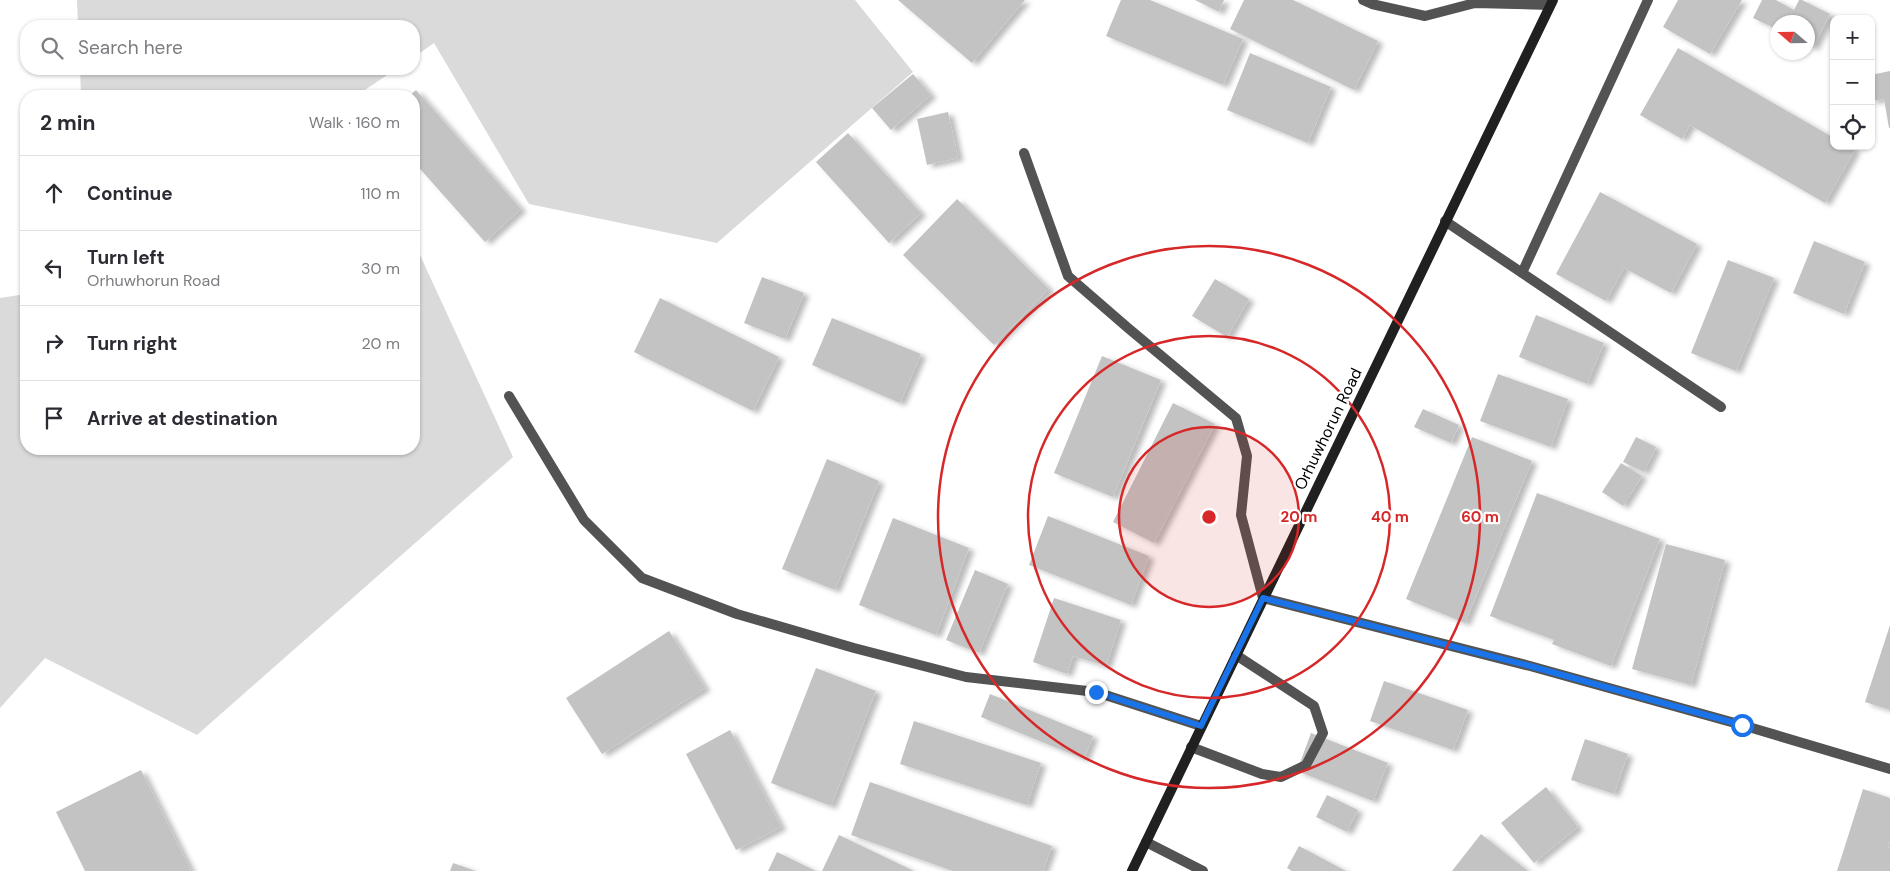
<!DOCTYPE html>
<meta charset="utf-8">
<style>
:root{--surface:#fff;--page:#f7f7f7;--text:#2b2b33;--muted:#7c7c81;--line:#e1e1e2}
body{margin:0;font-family:"DM Sans",sans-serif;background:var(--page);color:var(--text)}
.controls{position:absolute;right:15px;top:15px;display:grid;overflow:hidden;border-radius:10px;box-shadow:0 1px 4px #0004}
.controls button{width:45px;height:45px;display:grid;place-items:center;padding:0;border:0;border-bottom:1px solid var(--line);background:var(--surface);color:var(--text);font:25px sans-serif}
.compass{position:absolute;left:1770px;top:15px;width:45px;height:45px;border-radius:50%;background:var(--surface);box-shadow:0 1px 4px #0004;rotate:290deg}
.stop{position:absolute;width:15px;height:15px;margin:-11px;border:4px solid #1a73e8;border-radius:50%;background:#fff}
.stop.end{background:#1a73e8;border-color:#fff;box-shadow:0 1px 5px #0008}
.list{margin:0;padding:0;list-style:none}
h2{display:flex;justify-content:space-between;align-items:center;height:65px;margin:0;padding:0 20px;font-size:21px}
h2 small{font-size:16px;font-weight:400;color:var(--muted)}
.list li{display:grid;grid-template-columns:32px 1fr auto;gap:15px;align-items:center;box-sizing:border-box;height:75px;padding:0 20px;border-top:1px solid var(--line)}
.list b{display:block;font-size:19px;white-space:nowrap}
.list p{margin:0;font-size:16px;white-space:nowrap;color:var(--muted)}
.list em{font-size:16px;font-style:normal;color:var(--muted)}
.icon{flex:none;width:28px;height:28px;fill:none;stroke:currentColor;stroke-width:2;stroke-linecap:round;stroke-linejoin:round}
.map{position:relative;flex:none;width:1890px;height:871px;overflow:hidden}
.search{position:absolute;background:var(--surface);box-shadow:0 1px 4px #0004;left:20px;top:20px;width:400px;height:55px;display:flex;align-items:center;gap:12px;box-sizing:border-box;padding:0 18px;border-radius:20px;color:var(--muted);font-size:19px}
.panel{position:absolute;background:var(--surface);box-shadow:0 1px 4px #0004;left:20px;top:90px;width:400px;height:365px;border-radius:20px}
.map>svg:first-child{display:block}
.green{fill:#dadada}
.building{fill:#c3c3c3;filter:url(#shadow)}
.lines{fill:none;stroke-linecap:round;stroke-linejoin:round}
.lane{stroke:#535353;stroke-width:10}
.street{stroke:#535353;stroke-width:10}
.secondary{stroke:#202020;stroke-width:10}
.route{stroke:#1a73e8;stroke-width:6}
.ring{fill:none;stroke:#d62828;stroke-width:2.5}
.labels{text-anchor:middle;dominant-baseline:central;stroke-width:4.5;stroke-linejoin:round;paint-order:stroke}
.street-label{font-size:16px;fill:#000;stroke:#fff}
.centre{fill:#d62828;stroke:#fff;stroke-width:2.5}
.ring-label{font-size:15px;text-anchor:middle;font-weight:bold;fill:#d62828;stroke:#fff;stroke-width:4.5;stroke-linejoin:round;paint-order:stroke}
</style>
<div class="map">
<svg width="1890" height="871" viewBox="0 0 1890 871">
<defs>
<filter id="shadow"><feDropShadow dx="5.5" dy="3" stdDeviation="2.5" flood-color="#0004"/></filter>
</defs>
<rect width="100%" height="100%" fill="#fff"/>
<path class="green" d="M77,0h778l58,72 -196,171 -188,-39 -95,-161 -20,14v-31h-336z
M80,69h316l-40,27h-275z
M414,242l99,215 -316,278 -152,-77 -45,50v-410l26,-4v155h388z"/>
<path class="building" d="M898,0h127l-53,63z
M1121,0h29l93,39 -20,46 -117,-49z
M1195,0h29l-5,12z
M1244,0h49l85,41 -24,49 -124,-61z
M1678,0h64l-32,54 -47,-27z
M1762,0h14l18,10 5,-10h3l28,14 -17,34 -5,-3v-23h-30v8l-25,-12z
M1678,48l156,90v8h15l6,4 -30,53 -135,-78 -8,14 -42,-24z
M1250,53l81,34 -23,56 -81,-33z
M1890,71v57h-1l-5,-29 -13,2v-26z
M913,74l18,21 -40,35 -19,-22z
M416,90l105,119 -36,33 -71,-80v-66h-5z
M948,112l10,46 -31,7 -10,-46z
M848,133l73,80 -32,30 -73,-81z
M1600,192l97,52 -26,49 -47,-25 -18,33 -50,-27z
M957,199l92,90 -55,56 -91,-90z
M1814,241l51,21 -21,52 -51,-21z
M1728,260l46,18 -38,93 -45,-18z
M762,277l42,16 -19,46 -41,-16z
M1215,279l34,20 -22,38 -35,-21z
M660,298l119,59 -26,54 -119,-59z
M1536,315l68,28 -17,41 -68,-27z
M832,318l89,36 -21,49 -88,-38z
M1102,356l59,24 -48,117 -59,-24z
M1498,374l70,25 -17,48 -71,-26z
M1173,403l42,21 -61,119 -41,-21z
M1423,409l36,16 -8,18 -37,-16z
M1472,437l60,24 -67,162 -59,-24z
M1636,437l20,10 -12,25 -21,-10z
M827,459l52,22 -44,109 -53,-21z
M1621,463l21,13 -19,30 -21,-14z
M1537,493l123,46 -49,127 -59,-22 2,-4 -64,-24z
M1048,516l101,40 -18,49 -102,-40z
M893,518l76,30 -33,87 -77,-30z
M1666,544l59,16 -34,125 -59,-16z
M975,570l33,14 -29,69 -33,-13z
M1054,598l67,22 -15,46 -33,-10 -6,18 -34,-12z
M1890,625v85l-25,-8z
M669,631l36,57 -103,66 -36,-56z
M816,668l60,23 -45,115 -60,-23z
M1384,681l84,29 -15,40 -83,-29z
M990,694l103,42 -9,23 -103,-42z
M914,721l127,42 -14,42 -127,-41z
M730,730l51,97 -45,23 -50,-96z
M1311,733l77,30 -15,38 -76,-30z
M1585,739l43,15 -14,40 -43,-14z
M141,770l50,101h-106l-29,-59z
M870,782l182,64 -9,25h-90l-102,-36z
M1546,787l32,40 -44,36 -33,-40z
M1863,789l27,9v42l-2,7 2,1v23h-53z
M1327,795l31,15 -11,22 -31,-15z
M1481,834l47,37h-76z
M839,835l75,36h-92z
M1299,846l47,25h-54l-5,-3z
M777,852l39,19h-48z
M453,863l23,8h-26z"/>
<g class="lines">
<path class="lane" d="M1191,747l71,27 19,3 25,-12 17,-32 -9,-27 -78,-51"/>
<path class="street" d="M1363,0l9,4 53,12 50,-13 75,2
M1024,153l44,123 60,52 108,90 11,38 -6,59 22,83 267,68 212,59 148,44
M1445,221l276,186
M1522,273l126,-273
M509,396l75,124 58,58 95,36 117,34 112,29 130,15 105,34
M1146,842l57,29"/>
<path class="secondary" d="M1132,871l421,-871"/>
</g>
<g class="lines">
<path class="route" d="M1096,692l105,34 62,-128 267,68 212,59"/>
</g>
<circle cx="1209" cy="517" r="90" fill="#d62828" fill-opacity=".12"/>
<g class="ring">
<circle cx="1209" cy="517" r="90"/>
<circle cx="1209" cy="517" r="181"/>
<circle cx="1209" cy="517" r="271"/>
</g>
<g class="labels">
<g class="street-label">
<text transform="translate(1328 429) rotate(-64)">Orhuwhorun Road</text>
</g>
</g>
<circle cx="1209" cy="517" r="8" class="centre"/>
<g class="ring-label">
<text x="1299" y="522">20 m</text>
<text x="1390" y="522">40 m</text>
<text x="1480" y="522">60 m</text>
</g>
</svg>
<div class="controls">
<button>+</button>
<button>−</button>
<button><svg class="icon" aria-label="locate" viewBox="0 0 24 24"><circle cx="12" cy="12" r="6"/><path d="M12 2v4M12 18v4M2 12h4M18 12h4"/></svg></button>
</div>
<svg class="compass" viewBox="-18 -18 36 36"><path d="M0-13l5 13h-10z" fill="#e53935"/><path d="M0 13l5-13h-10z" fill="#7c7c81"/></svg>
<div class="stop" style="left:1742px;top:725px"></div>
<div class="stop end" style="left:1096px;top:692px"></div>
<div class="search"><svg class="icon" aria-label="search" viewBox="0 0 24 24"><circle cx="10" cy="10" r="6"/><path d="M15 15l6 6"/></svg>Search here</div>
<section class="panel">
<h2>2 min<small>Walk · 160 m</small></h2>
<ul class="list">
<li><svg class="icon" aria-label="ahead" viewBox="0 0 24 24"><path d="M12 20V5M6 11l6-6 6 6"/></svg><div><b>Continue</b></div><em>110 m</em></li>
<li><svg class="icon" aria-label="left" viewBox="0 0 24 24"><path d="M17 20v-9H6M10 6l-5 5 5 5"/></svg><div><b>Turn left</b><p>Orhuwhorun Road</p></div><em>30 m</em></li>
<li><svg class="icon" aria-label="right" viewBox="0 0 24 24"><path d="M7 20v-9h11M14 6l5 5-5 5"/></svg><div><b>Turn right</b></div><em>20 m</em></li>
<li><svg class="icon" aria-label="arrive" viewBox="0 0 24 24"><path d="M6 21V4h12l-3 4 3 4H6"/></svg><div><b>Arrive at destination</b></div></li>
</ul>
</section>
</div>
